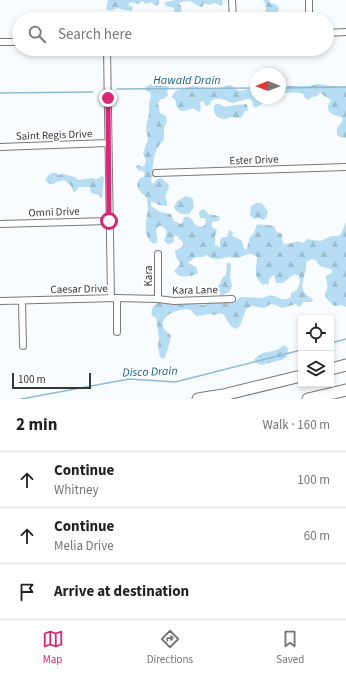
<!DOCTYPE html>
<meta charset="utf-8">
<style>
:root{--surface:#fff;--page:#f6f6f6;--text:#222;--muted:#767676;--line:#e0e0e0;--accent:#db2777}
body{margin:0;font-family:"Source Sans 3",sans-serif;background:var(--page);color:var(--text)}
.controls{position:absolute;right:12px;bottom:12px;display:grid;overflow:hidden;border-radius:0px;box-shadow:0 2px 6px #0003}
.controls button{width:36px;height:36px;display:grid;place-items:center;padding:0;border:0;border-bottom:1px solid var(--line);background:var(--surface);color:var(--text);font:20px sans-serif}
.compass{position:absolute;left:250px;top:68px;width:36px;height:36px;border-radius:50%;background:var(--surface);box-shadow:0 2px 6px #0003;rotate:270deg}
.scale{position:absolute;left:12px;bottom:10px;width:79px;box-sizing:border-box;padding-left:4px;border:2px solid #353637;border-top:0;font-size:11px;line-height:14px;white-space:nowrap;color:#353637;-webkit-text-stroke:3px #fff;paint-order:stroke}
.stop{position:absolute;width:12px;height:12px;margin:-9px;border:3px solid #db2777;border-radius:50%;background:#fff}
.stop.end{background:#db2777;border-color:#fff;box-shadow:0 1px 4px #0008}
.list{margin:0;padding:0;list-style:none}
h2{display:flex;justify-content:space-between;align-items:center;height:52px;margin:0;padding:0 16px;font-size:17px}
h2 small{font-size:13px;font-weight:400;color:var(--muted)}
.list li{display:grid;grid-template-columns:26px 1fr auto;gap:12px;align-items:center;box-sizing:border-box;height:56px;padding:0 16px;border-top:1px solid var(--line)}
.list b{display:block;font-size:15px;white-space:nowrap}
.list p{margin:0;font-size:13px;white-space:nowrap;color:var(--muted)}
.list em{font-size:13px;font-style:normal;color:var(--muted)}
.icon{flex:none;width:22px;height:22px;fill:none;stroke:currentColor;stroke-width:2;stroke-linecap:round;stroke-linejoin:round}
.map{position:relative;flex:none;width:346px;height:399px;overflow:hidden}
.search{position:absolute;background:var(--surface);box-shadow:0 2px 6px #0003;left:12px;right:12px;top:12px;height:44px;display:flex;align-items:center;gap:10px;box-sizing:border-box;padding:0 14px;border-radius:22px;color:var(--muted);font-size:15px}
.sheet{height:220px;background:var(--surface)}
nav{display:flex;justify-content:space-around;align-items:center;box-sizing:border-box;height:56px;border-top:1px solid var(--line);background:var(--surface);font-size:11px;color:var(--muted)}
nav a{display:grid;justify-items:center;gap:2px}
nav .on{color:var(--accent)}
.map>svg:first-child{display:block}
.forest{fill:url(#forest-firs)}
.lines{fill:none;stroke-linecap:round;stroke-linejoin:round}
.stream{stroke:#90bad2;stroke-width:1.5}
.minor-casing{stroke:#777a7b;stroke-width:8}
.motorway-casing{stroke:#777a7b;stroke-width:13}
.minor{stroke:#fff;stroke-width:6}
.motorway{stroke:#fff;stroke-width:11}
.route{stroke:#db2777;stroke-width:5}
.labels{text-anchor:middle;dominant-baseline:central;stroke-width:4;stroke-linejoin:round;paint-order:stroke}
.street-label{font-size:11px;fill:#353637;stroke:#fff}
.water-label{font-size:12px;font-style:italic;fill:#155f80;stroke:#fff}
</style>
<div class="map">
<svg width="346" height="399" viewBox="0 0 346 399">
<defs>
<pattern id="forest-firs" width="22" height="20" patternUnits="userSpaceOnUse"><rect width="22" height="20" fill="#b6ddf3"/><path d="M5 1l3.5 6h-7zM16 11l3.5 6h-7z" fill="#9dbed1"/></pattern>
</defs>
<rect width="100%" height="100%" fill="#f9fcfe"/>
<path class="forest" d="M108,0h51v4l-3,2 -5,-4 -5,2 -4,-3 -3,3 -8,-2 -3,3 5,2 -1,4 -7,-1 -8,-2c-4,2 -6,4 -11,1z
M174,0h48l1,4 -2,2 -6,-3 -7,2 -4,-2 -1,3 -3,1 -10,-6 -10,1 -1,2c5,5 2,10 -5,12v-8l-8,-2 -2,-3 1,-1 7,-1z
M263,0h6l1,3 7,2 2,3 -2,6 2,5h-12l-2,-4 1,-10z
M157,79l12,5c0,3 -3,7 -1,11l-4,4h-3l-3,4 2,10 6,3 1,5 -3,7v12c-13,11 -10,27 -13,42l2,2 4,-5 4,-1 7,6 1,3 -4,10 2,4v5l-8,-1 -8,-4v5l9,6 11,2 3,7 7,3 2,-3 1,-4c8,-2 8,5 13,9l5,1 3,-2 1,-7h-6l-1,-6 4,-3 3,2 2,3 11,2 1,3 -2,2 -6,1v5l5,3 -2,6v9l5,2v-8l3,-2h4l2,-7 4,2 -1,4 9,4 4,10 2,-2 3,-11 4,-4 3,-9 17,2 3,6 5,2 1,10h1c4,-1 10,0 13,-3 5,2 7,3 10,-2l13,2 12,-5h6l3,-2 5,-12v85l-5,-2 -7,1 -8,-8 -1,-4c5,-11 1,-7 1,-18l6,-3v-3c-6,-4 -12,0 -16,-10l-4,-1 -6,3c2,10 -8,22 -1,31 2,3 5,4 8,6l-1,3h-9l-2,4 -2,1 -3,-3 -14,4 -6,-3 -5,-1 -7,4 -12,-2 -6,3 -6,17 -5,3c-8,-5 -7,-10 -13,-16l-8,2 -4,-1 -13,2c-4,-2 -5,-7 -10,-7 -10,1 -29,6 -23,20 2,3 5,4 7,7 -1,6 -4,17 -7,23l-4,-2 -2,-9 1,-11 -3,-19 -4,-2c-2,-7 2,-11 7,-14l14,3 6,-3 25,3 5,-3 16,1 9,-1 7,-5 21,1 9,-3c7,2 12,7 20,2v-4l6,-3 3,-8 -1,-6 -5,-2 -11,9h-7l-2,-8 -4,3 -2,6 -5,1c-11,-10 -6,-15 -6,-28 -6,-6 -12,-2 -18,1 -4,0 -7,-1 -10,-1 -8,1 -15,5 -22,-2l-4,2h-8l-7,6 8,4 2,6c-7,4 -19,6 -24,-2l5,-5 1,-3 -4,-6 -1,-6 8,-5v-4l-4,-3 -1,-3h-4v5l-3,3h-4l-3,-4 2,-4v-6l-4,-4h-3c-6,6 0,10 -2,17l-3,1c-13,-7 -7,-25 -6,-36 0,-3 -1,-7 -1,-10 -6,-6 -14,-10 -7,-20l4,-1 1,-4 -3,-2 -4,-1 -2,-3 2,-2 5,2c5,-5 2,-9 0,-14l5,-14 -2,-12 3,-12v-12l2,-7 -1,-4 -4,-1 -1,-4 5,-2z
M317,84l23,3 6,-1v52l-6,-1 -3,-2v-7l5,-6 1,-4c-5,-3 -16,-2 -15,-12 1,-2 2,-4 3,-6l-11,-7 -3,3 -5,1 -4,3 -3,-2 -2,-5c-8,0 -16,-2 -23,2v-9h31z
M231,85l6,5 4,1 15,-4v11h5l2,2v3l-7,5 -3,-2 -1,-6 -5,-1 -15,4c-6,-3 -13,-6 -20,-3l-2,4 -3,2 -2,-1 -1,-4h-2l-2,2 1,6 -2,3 -6,-4 -4,2 -9,1 -4,-6v-4l-4,-4 1,-3 3,-3 10,-3 6,-2 24,3z
M216,104h3l5,3 11,-2 12,-1 1,6 -4,2 -2,5 -4,1 -7,-1c-10,5 -18,0 -17,-11z
M51,173h5l3,2 3,-1 13,3 3,3 13,-2 6,1 5,-3 2,2 -2,19 -2,1 -1,-3 -8,-2 -1,-6h-11l-5,6 -3,-7 -7,-6 -8,2 -2,2h-4l-4,-3c0,-5 2,-5 5,-8z
M186,196l7,3 1,8 -5,7c-5,1 -13,-1 -15,-7l3,-6z
M256,203h6l6,9 -2,6 -3,2 -4,-2 -5,1 -4,-4 1,-9z
M228,262l3,2 -1,14 2,8 -3,6 -8,4 -3,-9 5,-10 3,-2 1,-11z
M284,345l4,3 -1,9 -5,3 -21,5 -6,-3 -1,-3 9,-6 14,-3z"/>
<g class="lines">
<path class="stream" d="M280,88l66,-1
M117,89l139,-1
M0,93l93,-1
M331,343l15,-4
M21,399l108,-20 46,3 126,-32"/>
<g class="minor-casing">
<path id="minor" d="M232,0l1,19
M309,0v19
M327,33l19,-1
M0,42h19
M107,49l4,249
M0,147l108,-4
M156,173l190,-6
M0,224l109,-3
M117,298v34
M158,299v-45
M0,301l117,-3 41,1 16,2 58,-2
M22,301l1,45"/>
</g>
<g class="motorway-casing">
<path id="motorway" d="M331,369l15,-4
M198,399l25,-4 78,-19
M308,399l38,-9"/>
</g>
<use href="#minor" class="minor"/>
<use href="#motorway" class="motorway"/>
</g>
<g class="lines">
<path class="route" d="M108,98l1,123"/>
</g>
<g class="labels">
<g class="street-label">
<text transform="translate(54 135) rotate(-2)">Saint Regis Drive</text>
<text transform="translate(254 160) rotate(-2)">Ester Drive</text>
<text transform="translate(54 212) rotate(-2)">Omni Drive</text>
<text transform="translate(148 276) rotate(-90)">Kara</text>
<text transform="translate(79 289) rotate(-1)">Caesar Drive</text>
<text transform="translate(195 290) rotate(-1)">Kara Lane</text>
</g>
<g class="water-label">
<text x="187" y="80">Hawald Drain</text>
<text transform="translate(150 372) rotate(-2)">Disco Drain</text>
</g>
</g>
</svg>
<div class="controls">
<button><svg class="icon" aria-label="locate" viewBox="0 0 24 24"><circle cx="12" cy="12" r="6"/><path d="M12 2v4M12 18v4M2 12h4M18 12h4"/></svg></button>
<button><svg class="icon" aria-label="layers" viewBox="0 0 24 24"><path d="M12 4l9 5-9 5-9-5zM3 14l9 5 9-5"/></svg></button>
</div>
<svg class="compass" viewBox="-18 -18 36 36"><path d="M0-13l5 13h-10z" fill="#e53935"/><path d="M0 13l5-13h-10z" fill="#767676"/></svg>
<div class="scale">100 m</div>
<div class="stop" style="left:109px;top:221px"></div>
<div class="stop end" style="left:108px;top:98px"></div>
<div class="search"><svg class="icon" aria-label="search" viewBox="0 0 24 24"><circle cx="10" cy="10" r="6"/><path d="M15 15l6 6"/></svg>Search here</div>
</div>
<section class="sheet">
<h2>2 min<small>Walk · 160 m</small></h2>
<ul class="list">
<li><svg class="icon" aria-label="ahead" viewBox="0 0 24 24"><path d="M12 20V5M6 11l6-6 6 6"/></svg><div><b>Continue</b><p>Whitney</p></div><em>100 m</em></li>
<li><svg class="icon" aria-label="ahead" viewBox="0 0 24 24"><path d="M12 20V5M6 11l6-6 6 6"/></svg><div><b>Continue</b><p>Melia Drive</p></div><em>60 m</em></li>
<li><svg class="icon" aria-label="arrive" viewBox="0 0 24 24"><path d="M6 21V4h12l-3 4 3 4H6"/></svg><div><b>Arrive at destination</b></div></li>
</ul>
</section>
<nav>
<a class="on"><svg class="icon" aria-label="map" viewBox="0 0 24 24"><path d="M3 6l6-2 6 2 6-2v14l-6 2-6-2-6 2zM9 4v14M15 6v14"/></svg>Map</a>
<a><svg class="icon" aria-label="directions" viewBox="0 0 24 24"><path d="M12 3l9 9-9 9-9-9zM9 14v-3h6M13 9l2 2-2 2"/></svg>Directions</a>
<a><svg class="icon" aria-label="saved" viewBox="0 0 24 24"><path d="M7 4h10v16l-5-4-5 4z"/></svg>Saved</a>
</nav>
